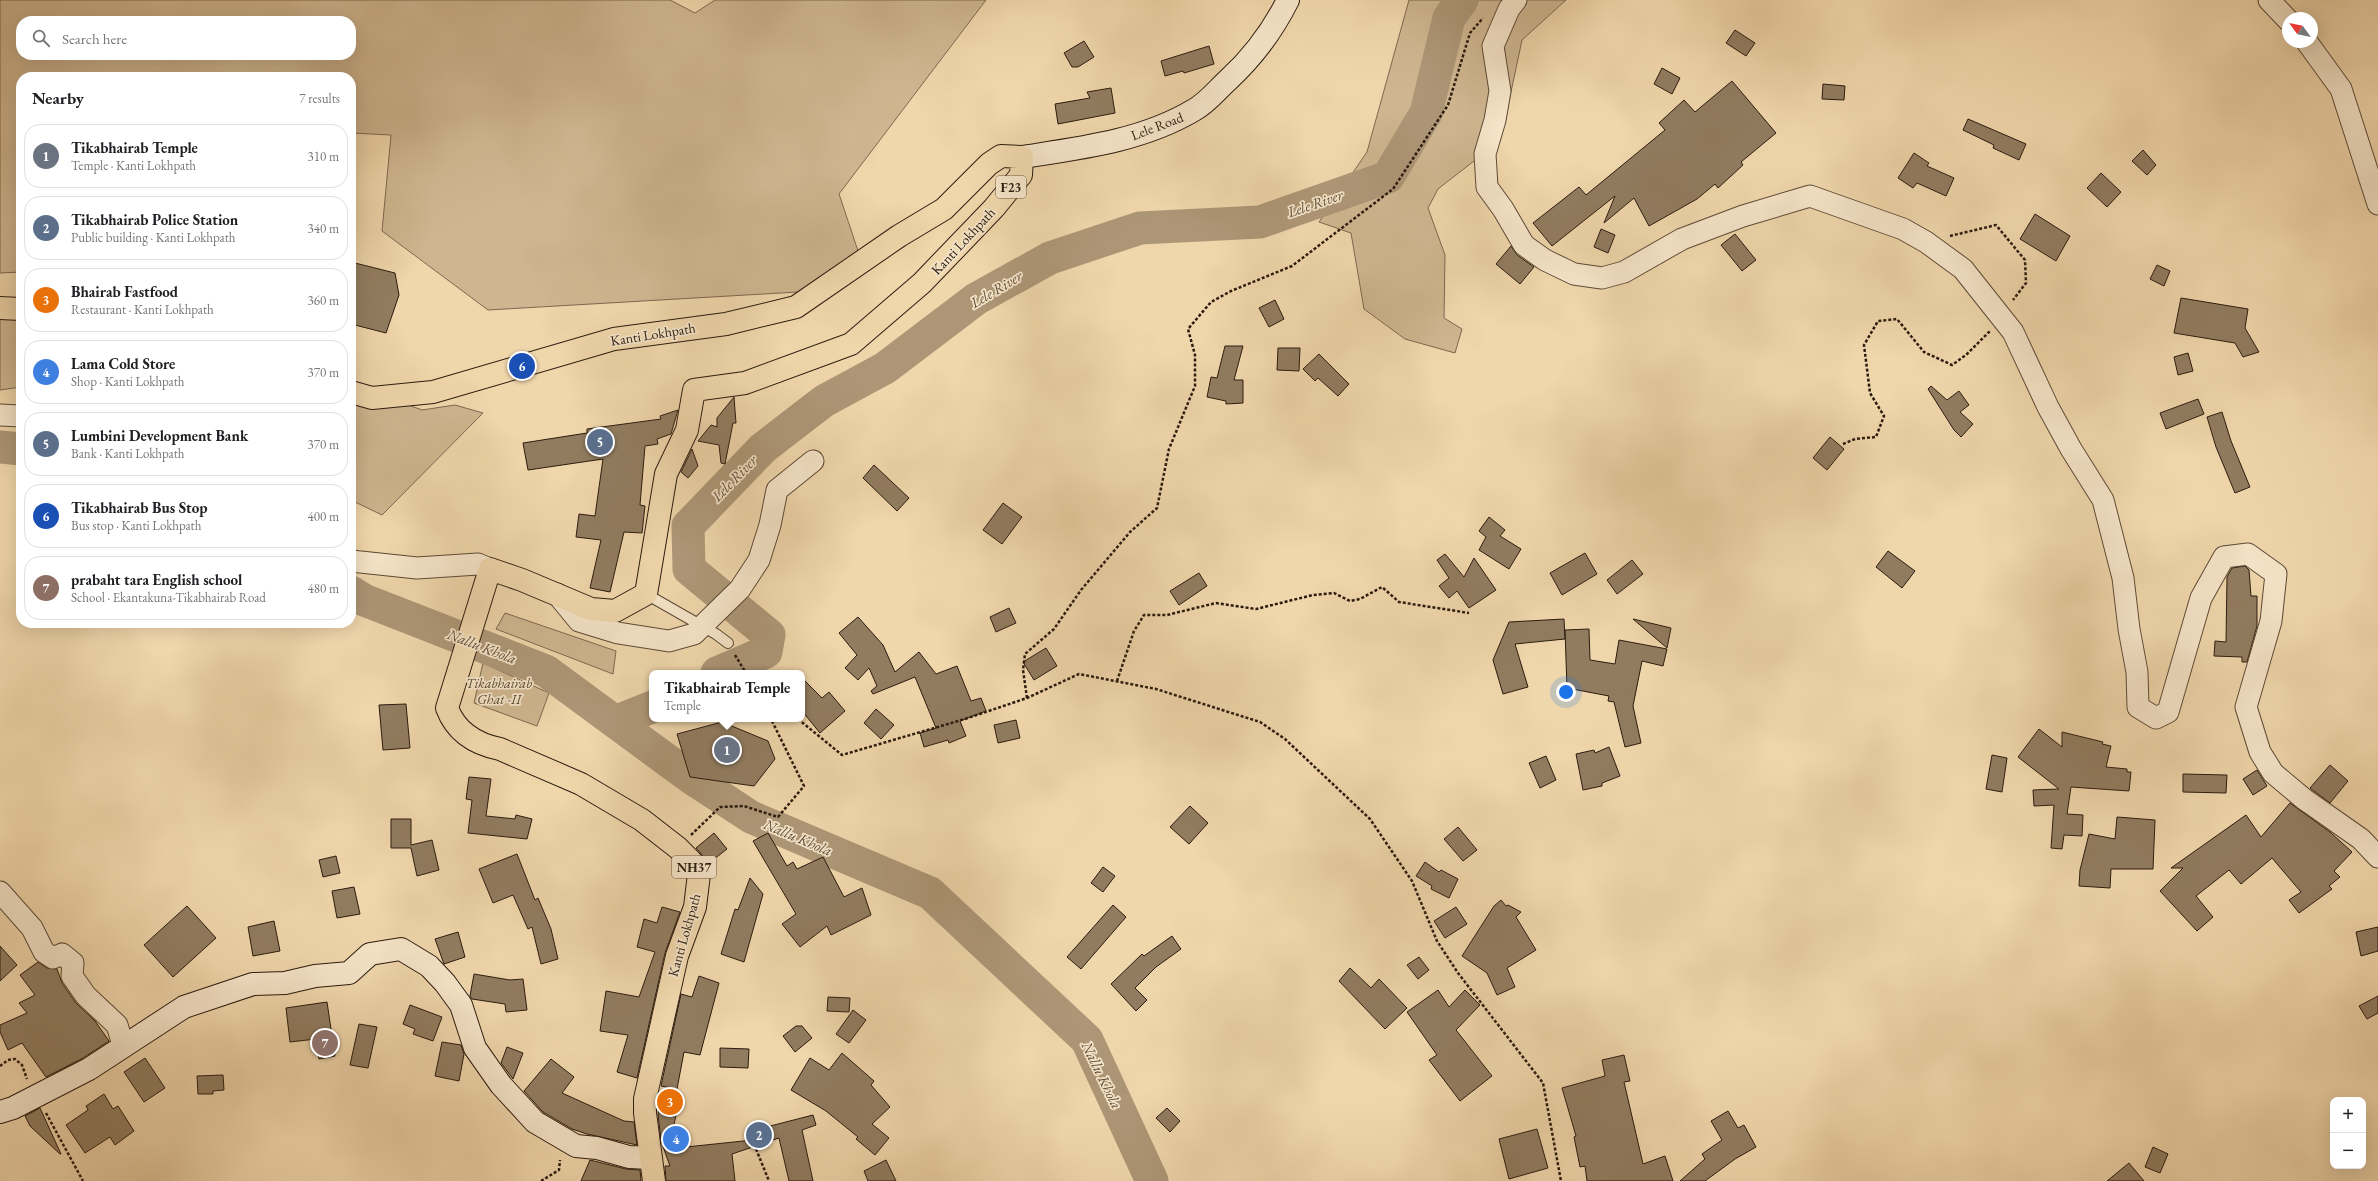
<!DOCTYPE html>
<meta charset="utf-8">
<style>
:root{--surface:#fff;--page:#f2f2f2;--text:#202124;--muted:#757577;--line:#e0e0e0;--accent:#8f2418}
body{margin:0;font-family:"EB Garamond",serif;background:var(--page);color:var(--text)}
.controls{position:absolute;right:12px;bottom:12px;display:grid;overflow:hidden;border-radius:8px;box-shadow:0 4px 16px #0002}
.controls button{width:36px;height:36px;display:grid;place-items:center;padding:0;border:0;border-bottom:1px solid var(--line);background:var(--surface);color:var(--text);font:20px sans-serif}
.compass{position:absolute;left:2282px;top:12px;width:36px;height:36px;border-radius:50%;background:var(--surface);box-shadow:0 4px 16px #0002;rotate:303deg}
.you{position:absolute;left:1566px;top:692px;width:14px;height:14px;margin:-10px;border:3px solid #fff;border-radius:50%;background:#1a73e8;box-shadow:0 0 0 6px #1a73e833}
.badge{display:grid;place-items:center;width:26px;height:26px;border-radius:50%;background:var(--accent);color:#fff;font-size:13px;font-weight:700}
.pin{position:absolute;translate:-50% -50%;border:2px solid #fff;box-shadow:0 1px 4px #0006}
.popup{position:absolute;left:649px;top:670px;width:156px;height:52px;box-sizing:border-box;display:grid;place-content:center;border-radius:8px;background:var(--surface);filter:drop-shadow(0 1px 3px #0005);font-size:13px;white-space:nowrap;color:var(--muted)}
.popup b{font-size:15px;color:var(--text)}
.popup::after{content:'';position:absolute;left:50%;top:100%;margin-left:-8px;border:8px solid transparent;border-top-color:var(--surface)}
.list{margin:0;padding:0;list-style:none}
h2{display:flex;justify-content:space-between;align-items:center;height:52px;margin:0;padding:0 16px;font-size:17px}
h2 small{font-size:13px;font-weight:400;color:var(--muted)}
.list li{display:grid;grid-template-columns:26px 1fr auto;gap:12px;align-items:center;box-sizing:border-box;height:64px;margin:0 8px 8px;padding:0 8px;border:1px solid var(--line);border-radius:16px}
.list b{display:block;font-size:15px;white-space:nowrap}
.list p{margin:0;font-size:13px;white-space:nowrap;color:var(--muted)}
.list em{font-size:13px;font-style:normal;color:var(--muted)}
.icon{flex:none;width:22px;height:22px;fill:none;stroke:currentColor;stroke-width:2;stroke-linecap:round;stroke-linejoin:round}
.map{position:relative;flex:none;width:2378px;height:1181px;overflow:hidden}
.search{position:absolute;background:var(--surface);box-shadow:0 4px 16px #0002;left:16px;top:16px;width:340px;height:44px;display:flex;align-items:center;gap:10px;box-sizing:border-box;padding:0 14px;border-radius:16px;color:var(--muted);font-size:15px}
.panel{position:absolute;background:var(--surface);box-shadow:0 4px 16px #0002;left:16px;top:72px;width:340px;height:556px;border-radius:16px}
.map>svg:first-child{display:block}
.green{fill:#cfb690;stroke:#7d6850;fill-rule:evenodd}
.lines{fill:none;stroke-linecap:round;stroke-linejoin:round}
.river{stroke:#ad9676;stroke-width:33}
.building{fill:#917c60;stroke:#2b1b0f}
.lane-casing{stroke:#5c4a36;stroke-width:12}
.street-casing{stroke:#5c4a36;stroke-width:23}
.secondary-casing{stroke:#2b1b0f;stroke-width:24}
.primary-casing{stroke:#2b1b0f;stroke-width:24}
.path{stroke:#2b1b0f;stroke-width:2.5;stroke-dasharray:3 2;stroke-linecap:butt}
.lane{stroke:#f5e4c8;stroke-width:10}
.street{stroke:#f5e4c8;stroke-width:21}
.secondary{stroke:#f5e4c8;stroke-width:22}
.primary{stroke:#f0d6ab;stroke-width:22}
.labels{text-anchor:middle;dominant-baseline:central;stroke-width:3.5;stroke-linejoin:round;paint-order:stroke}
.shield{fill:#f5e4c8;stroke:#685746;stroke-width:1}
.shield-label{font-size:13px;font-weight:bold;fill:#2b1b0f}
.street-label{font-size:14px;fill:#2b1b0f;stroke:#f5e4c8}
.park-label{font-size:14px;font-style:italic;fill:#5c4a36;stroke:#f5e4c8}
.water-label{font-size:15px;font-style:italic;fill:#5f4c38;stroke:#f5e4c8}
</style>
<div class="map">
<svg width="2378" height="1181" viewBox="0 0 2378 1181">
<rect width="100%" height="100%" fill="#f0d6ab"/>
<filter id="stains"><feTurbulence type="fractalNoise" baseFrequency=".005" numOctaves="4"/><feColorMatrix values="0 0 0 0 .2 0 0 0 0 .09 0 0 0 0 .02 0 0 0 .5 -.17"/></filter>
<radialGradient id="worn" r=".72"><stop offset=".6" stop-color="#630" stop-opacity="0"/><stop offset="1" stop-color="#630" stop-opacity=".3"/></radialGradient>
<path class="green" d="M0,0h670l25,13 20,-13h271l-147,194 20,60 -61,38 -310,18 -106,-79 9,-96 -40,-2v-56h-330v195l-21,1zM21,21h330v34h-330z
M1409,0h157l-44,40 -18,85 -21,29 -45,35 -10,19 17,47 -1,63 18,11 -7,24 -50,-14 -41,-30 -13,-76 -32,-11 48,-70z
M21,308v79l-21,3v-80z
M351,384l71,26 33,-5 28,8 -101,102 -31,-15z
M505,613l111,38 -3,23 -117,-45z
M483,663l66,30 -12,33 -63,-23z"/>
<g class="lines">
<path class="river" d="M0,447l21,2
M351,592l13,8 182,71 144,106 61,40 179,76 157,147 65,141
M717,673l49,-21 3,-17 -80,-66 -1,-43 75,-78 61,-47 61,-33 91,-69 74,-41 90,-30 120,-6 128,-45 38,-64 23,-95 13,-18
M615,722l37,-15"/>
</g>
<path class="building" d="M1735,30l20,13 -9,13 -20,-13z
M1084,41l10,16 -16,10h-6l-8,-14z
M1209,46l5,18 -30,9 -1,-2 -18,5 -4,-15z
M1662,68l18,10 -8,16 -18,-10z
M1732,81l44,52 -35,29 2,3 -25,23 -3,-4 -18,15 -48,27 -15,-28 -30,25 11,-27 -63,50 -19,-23 46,-36 7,8 79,-65 -6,-7 25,-23 11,12z
M1823,84l22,2 -1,14 -22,-1z
M1111,88l4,25 -57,11 -3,-20 35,-6 -3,-6z
M1968,119l58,25 -7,16 -26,-12 1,-3 -31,-15z
M2143,150l13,15 -9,10 -15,-14z
M1914,153l15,10 -2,3 27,12 -8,18 -29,-13 -4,5 -15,-10z
M2101,173l20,19 -14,15 -20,-19z
M2035,214l35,22 -14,25 -36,-22z
M1601,229l14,6 -7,18 -14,-6z
M1735,234l21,26 -14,11 -21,-26z
M1511,246l6,9 17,12 -14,17 -24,-20z
M351,262l44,11 4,22 -13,38 -35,-9z
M2157,265l13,6 -6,15 -14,-7z
M2181,298l67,11 -3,19 14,24 -16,5 -8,-14 -61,-10z
M1275,300l9,19 -15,8 -10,-19z
M1225,346h18l-9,34h9v23l-17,1v-3l-19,-4 4,-20 6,1z
M1278,348h22l-1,23 -22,-1z
M2188,353l5,18 -15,4 -4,-18z
M1319,354l30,30 -11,12 -20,-18 -3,3 -12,-12z
M1931,386l16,14 12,-9 10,14 -9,7 13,12 -12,13 -7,-7 -26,-41z
M734,397l2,26h-3l-8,41 -4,-1 -2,-18 -21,-4 13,-16 6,2v-9z
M2198,399l6,15 -38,15 -6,-16z
M678,410l-7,24 -14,5 1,5 -13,2 -5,59 5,1 -3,27 -18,-1 -14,60 -20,-4 11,-48 -25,-3 3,-23 16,2 8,-57 -75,11 -5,-27 64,-10v-4l74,-10 -1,-3z
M2222,412l9,29 19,46 -15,6 -19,-46 -9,-30z
M1830,437l14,12 -17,21 -14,-12z
M692,449l6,17 -10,12 -7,-6z
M874,465l35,33 -12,13 -34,-33z
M1003,503l19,14 -20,27 -19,-14z
M1489,517l16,13 -5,6 21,13 -12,20 -30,-19 7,-13 -7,-6z
M1888,551l27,20 -13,17 -26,-21z
M1585,553l12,21 -35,21 -12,-22z
M1445,554l19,23 10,-19 22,32 -27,18 -12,-17 -8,7 -10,-12 10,-8 -12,-18z
M1632,560l11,14 -26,20 -10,-14z
M2245,566l4,4 2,26h6v30l-10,36h-5v-5l-28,-1 1,-15 11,1 1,-65 5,-9z
M1199,573l8,13 -28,19 -9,-14z
M1009,608l7,15 -20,9 -6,-15z
M858,617l25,28 12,27 24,-20 17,22 21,-8 14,35 10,-3 5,13 -26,10 6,15 -17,7 -1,-3 -24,7 -4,-14 16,-5 -21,-51 -42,17 -2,-3 6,-5 -8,-18 -11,12 -13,-12 12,-13 -18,-22z
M1564,619l1,20 -50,5 13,43 -25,7 -10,-34 16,-38z
M1633,619l38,9 -4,20z
M1589,629l1,31 25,4 4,-24 48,9 -4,17 -21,-5 -9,45 8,37 -16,4 -11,-45 -6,-1 1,-5 -42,-8 -2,-58z
M1046,648l11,18 -23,14 -11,-18z
M802,678l20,20 7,-6 16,19 -25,22 -18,-22z
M406,704l4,44 -27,2 -4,-45z
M876,709l18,16 -13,14 -17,-16z
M1016,720l4,18 -22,5 -4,-18z
M722,722l46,19 7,18 -21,27 -64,-9 -13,-43z
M2039,729l23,18v-15l41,10 -1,2 9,2 -5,21 21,2v3h4l-2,19 -58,-4 -4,27 16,1 -1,21 -18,-1 -2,14 -11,-1 3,-43 -20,1 -1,-16 26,-1 -41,-32z
M1609,747l11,29 -18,7v3l-19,4 -7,-36 18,-4 1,3z
M1992,755l15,3 -5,34 -16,-3z
M1546,756l10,24 -16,8 -11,-25z
M2330,765l18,16 -18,22 -20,-15z
M2257,770l10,16 -14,9 -10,-16z
M2183,774l44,1 -1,18 -43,-1z
M469,777l22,2 -5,37 29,3 1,-4 16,4 -5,20 -59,-6 4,-33 -6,-1z
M2290,803l40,29 22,20 -18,19 6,6 -11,9 3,3 -33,24 -10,-13 12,-8 -29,-34 -31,26 -12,-14 -33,26 17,21 -16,14 -37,-40 23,-23h-12l75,-53 15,22z
M1190,806l18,17 -19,21 -19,-17z
M2117,817l38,3 -2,49h-42l-1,19 -31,-2 1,-16 9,-36 26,5z
M391,819h20v26l21,-5 7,30 -22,6 -6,-28h-20z
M1458,827l19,23 -14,11 -19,-22z
M714,833l13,16 -18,14 -13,-15z
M768,833l19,33 6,-4 4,7 26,-12 21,40 18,-9 9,27 -40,20 -4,-9 -27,21 -18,-23 14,-10 -43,-73z
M517,854l18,46 3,-2 13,31 7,30 -17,5 -9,-37 -4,2 -15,-34 -20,8 -14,-34z
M336,856l4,17 -17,4 -4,-17z
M1425,862l14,10 2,-2 17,9 -9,19 -18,-9 1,-3 -16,-10z
M1103,867l12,9 -12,16 -12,-9z
M750,878l13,16 -19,68 -23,-8 14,-45 3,1z
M354,887l6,27 -23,4 -5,-27z
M1501,900l5,6 2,-1 13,7 -5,5 20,33 -29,18 8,19 -18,8 -10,-22 -25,-17 32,-50z
M1113,905l13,12 -45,52 -14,-12z
M187,906l29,32 -43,39 -29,-32z
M662,907l18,5 -15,41 -28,125 -20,-6 11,-37 -28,-4 6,-40 33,6 16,-45 -18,-5 7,-28 13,4z
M1456,907l11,17 -22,14 -11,-17z
M274,921l6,30 -27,5 -5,-29z
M2378,927v24l-17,5 -5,-24z
M458,932l7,25 -21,7 -9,-25z
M1172,936l9,13 -25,18 -21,21 12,12 -11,11 -25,-27 31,-30 2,2z
M0,946l17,19 -17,16z
M1419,957l10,13 -11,9 -11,-14z
M38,962l9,6 10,1 5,14 14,20 19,18 14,20 -26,17 -37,19 -24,-34 -14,7 -8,-18v-7l27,-12 -8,-10 16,-8 -15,-20z
M1350,968l21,20 8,-9 28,29 -22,21 -46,-48z
M474,974l36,6 13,-1 4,31 -21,2 -1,-8 -33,-5 -2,-3z
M699,976l20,7 -19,72 -16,-3 -7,37 -16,-3 20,-92 11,3z
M1438,990l11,17 16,-17 15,15 -24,25 36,46 -32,25 -31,-41 8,-5 -30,-43z
M2378,996v17l-11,6 -8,-13z
M828,997l22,1 -1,14 -22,-1z
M327,1002l8,54 -16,3 -3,-20 -26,3 -4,-34z
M410,1005l32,12 -9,24 -20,-7 2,-5 -12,-5z
M853,1010l13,10 -17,23 -13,-9z
M359,1024l18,3 -9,41 -18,-3z
M796,1026h6l10,12 -17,14 -12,-16z
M442,1042l19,3 3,9 -5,27 -24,-5z
M507,1047l16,6 -10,26 -12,-16z
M720,1048l29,1 -1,19 -28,-1z
M842,1053l32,28 -3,4 19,22 -18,17 17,14 -14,17 -19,-16 2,-2 -32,-26 -35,-21 19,-32 19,12z
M1624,1055l6,26 -6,1 19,82 22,-8 8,25h-86l-2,-15 -5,1 -6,-30 2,-1 -14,-48 43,-12 -3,-16z
M145,1058l20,30 -21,14 -20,-30z
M551,1059l23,18 -12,16 62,28 10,1 3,23 -50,-11 -15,-5 -29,-17 -19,-21z
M223,1075l1,15 -11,1v3h-15l-1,-18z
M663,1093l17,4 -7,32 13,2v16l67,-7 -2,-9 62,-16 3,10 -14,5 11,51h-24l-10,-43 -47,16 3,27h-69l-1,-15h5l-9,-25 -3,-27z
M104,1094l9,15 5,-3 16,25 -19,14 -5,-8 -25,16 -19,-28 22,-15 -2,-4z
M40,1108l21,46h-1l-30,-28 -5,-10z
M1167,1108l13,13 -10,11 -14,-14z
M1728,1111l10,17 6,-3 12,22 -21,12 -30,22h-25l25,-22 -3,-5 20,-14 -11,-19z
M1537,1129l11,39 -39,11 -10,-40z
M2153,1147l15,7 -8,19 -15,-6z
M590,1160l36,9 14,1 1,11h-60z
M886,1160l10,21h-28l-4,-10z
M2129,1163l15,18h-37z"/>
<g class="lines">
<g class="lane-casing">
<path id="lane" d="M646,594l70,40 12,9"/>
</g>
<g class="street-casing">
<path id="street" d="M1516,0l-7,9 -16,37 7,45 -5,29 -10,34 2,33 16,22 21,36 21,15 29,14 28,4 22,-6 58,-33 61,-23 67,-20 93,33 23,13 37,27 50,63 35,75 23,42 32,51 20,78 6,51 8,43 1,35 18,11 12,-6 33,-114 23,-41 24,-3 28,20 -5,47 -25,86 14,45 13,21 31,26 57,40 17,18
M2269,0l19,20
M2307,42l34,47 37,115
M0,415l21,1
M351,561l66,7 61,-4 12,5
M557,594l22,27 39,12 51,8 25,-7 46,-45 19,-29 11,-35 7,-35 36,-29
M0,892l32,36 12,24 9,6 9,-4 11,9 -1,13 14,20 31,29 6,20"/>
</g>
<g class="secondary-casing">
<path id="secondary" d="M1022,157c59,-9 120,-16 172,-47 13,-7 24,-21 34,-30 25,-23 45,-50 60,-80
M0,1112l13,-4 76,-39 95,-62 69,-23 32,-1 30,-7 34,-3 21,-19 31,-5 28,17 16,17 16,22 14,43 26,37 34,37 41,24 21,2 32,9 21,1"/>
</g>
<g class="primary-casing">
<path id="primary" d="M0,308l21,1
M351,392l21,6 61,-6 181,-53 112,-15 70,-17 103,-71 45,-27 45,-45 12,-8 21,1 -1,18 -27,33 -72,75 -71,61 -106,39 -51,7 -7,40 -21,44 -20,120 -31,17 -24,-2 -69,-29 -32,-11 -43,139c9,24 28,36 53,41l81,35 61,36 36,28 13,13 8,13 -4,33 -18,49 -32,143v14l9,68"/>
</g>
<path class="path" d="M1950,236l46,-11 29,35 1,23 -13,17
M1843,444l12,-5 21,-2 8,-21 -14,-23 -6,-48 14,-24 19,-2 27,33 28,13 14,-10 24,-24
M735,655l11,18
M1117,681l17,-50 10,-16h23l49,-12 40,6 57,-14 21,-2 16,8 10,-2 22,-12 17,15 70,11
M1027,698l-4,-28 2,-16 29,-25 27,-39 49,-58 27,-24 12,-59 26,-63v-31l-7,-26 23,-27 20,-11 61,-25 101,-77 55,-84 22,-72 13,-15
M798,719l44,36 123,-36 62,-21 52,-24 77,15 104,33 25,17 85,80 42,62 25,60 21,32 85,110 18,98
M691,835l29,-28 24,-1 34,11 26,-31 -33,-67
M0,1066l8,-6 7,-1 7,6 5,14
M46,1113l37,68
M756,1149l13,32
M541,1181l18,-11 1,-10"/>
<use href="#lane" class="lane"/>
<use href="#street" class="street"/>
<use href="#secondary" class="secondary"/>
<use href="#primary" class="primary"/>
</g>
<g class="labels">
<g class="shield">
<rect x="996" y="176" width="30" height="22" rx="3"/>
<rect x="672" y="856" width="44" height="22" rx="3"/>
</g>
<g class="shield-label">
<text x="1011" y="187">F23</text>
<text x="694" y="867">NH37</text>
</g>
<g class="street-label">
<text transform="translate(1157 126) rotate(-21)">Lele Road</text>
<text transform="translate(963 241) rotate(-47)">Kanti Lokhpath</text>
<text transform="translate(653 334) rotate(-9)">Kanti Lokhpath</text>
<text transform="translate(684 935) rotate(-74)">Kanti Lokhpath</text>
</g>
<g class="park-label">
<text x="499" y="683">Tikabhairab<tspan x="499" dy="16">Ghat -II</tspan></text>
</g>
<g class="water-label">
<text transform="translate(1315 203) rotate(-19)">Lele River</text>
<text transform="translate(996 289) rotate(-31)">Lele River</text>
<text transform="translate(734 478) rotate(-46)">Lele River</text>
<text transform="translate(482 646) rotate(21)">Nallu Khola</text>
<text transform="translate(798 837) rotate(23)">Nallu Khola</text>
<text transform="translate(1102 1075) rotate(64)">Nallu Khola</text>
</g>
</g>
<rect width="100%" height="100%" filter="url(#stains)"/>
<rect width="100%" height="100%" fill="url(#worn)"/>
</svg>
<div class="controls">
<button>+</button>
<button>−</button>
</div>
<svg class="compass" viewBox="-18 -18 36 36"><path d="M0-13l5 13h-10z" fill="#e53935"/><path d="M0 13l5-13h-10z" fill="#757577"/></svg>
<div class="you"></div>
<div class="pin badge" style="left:727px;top:750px;background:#6b7280">1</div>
<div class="popup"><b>Tikabhairab Temple</b>Temple</div>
<div class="pin badge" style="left:759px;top:1135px;background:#5c6f8a">2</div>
<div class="pin badge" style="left:670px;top:1102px;background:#e8710a">3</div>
<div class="pin badge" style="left:676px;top:1139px;background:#3f7fe0">4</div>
<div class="pin badge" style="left:600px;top:442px;background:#5c6f8a">5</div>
<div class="pin badge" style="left:522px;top:366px;background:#1a4fb4">6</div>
<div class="pin badge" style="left:325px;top:1043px;background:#8d6e63">7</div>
<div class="search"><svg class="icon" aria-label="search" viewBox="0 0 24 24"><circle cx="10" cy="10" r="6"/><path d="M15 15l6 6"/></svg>Search here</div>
<section class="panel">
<h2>Nearby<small>7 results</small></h2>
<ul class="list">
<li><span class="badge" style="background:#6b7280">1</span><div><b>Tikabhairab Temple</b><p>Temple · Kanti Lokhpath</p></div><em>310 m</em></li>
<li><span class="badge" style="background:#5c6f8a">2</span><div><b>Tikabhairab Police Station</b><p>Public building · Kanti Lokhpath</p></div><em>340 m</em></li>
<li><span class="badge" style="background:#e8710a">3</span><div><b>Bhairab Fastfood</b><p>Restaurant · Kanti Lokhpath</p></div><em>360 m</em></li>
<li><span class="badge" style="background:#3f7fe0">4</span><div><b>Lama Cold Store</b><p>Shop · Kanti Lokhpath</p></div><em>370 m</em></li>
<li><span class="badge" style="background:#5c6f8a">5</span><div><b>Lumbini Development Bank</b><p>Bank · Kanti Lokhpath</p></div><em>370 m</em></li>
<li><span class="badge" style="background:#1a4fb4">6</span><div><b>Tikabhairab Bus Stop</b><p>Bus stop · Kanti Lokhpath</p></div><em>400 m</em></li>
<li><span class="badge" style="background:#8d6e63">7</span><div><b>prabaht tara English school</b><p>School · Ekantakuna-Tikabhairab Road</p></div><em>480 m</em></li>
</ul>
</section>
</div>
